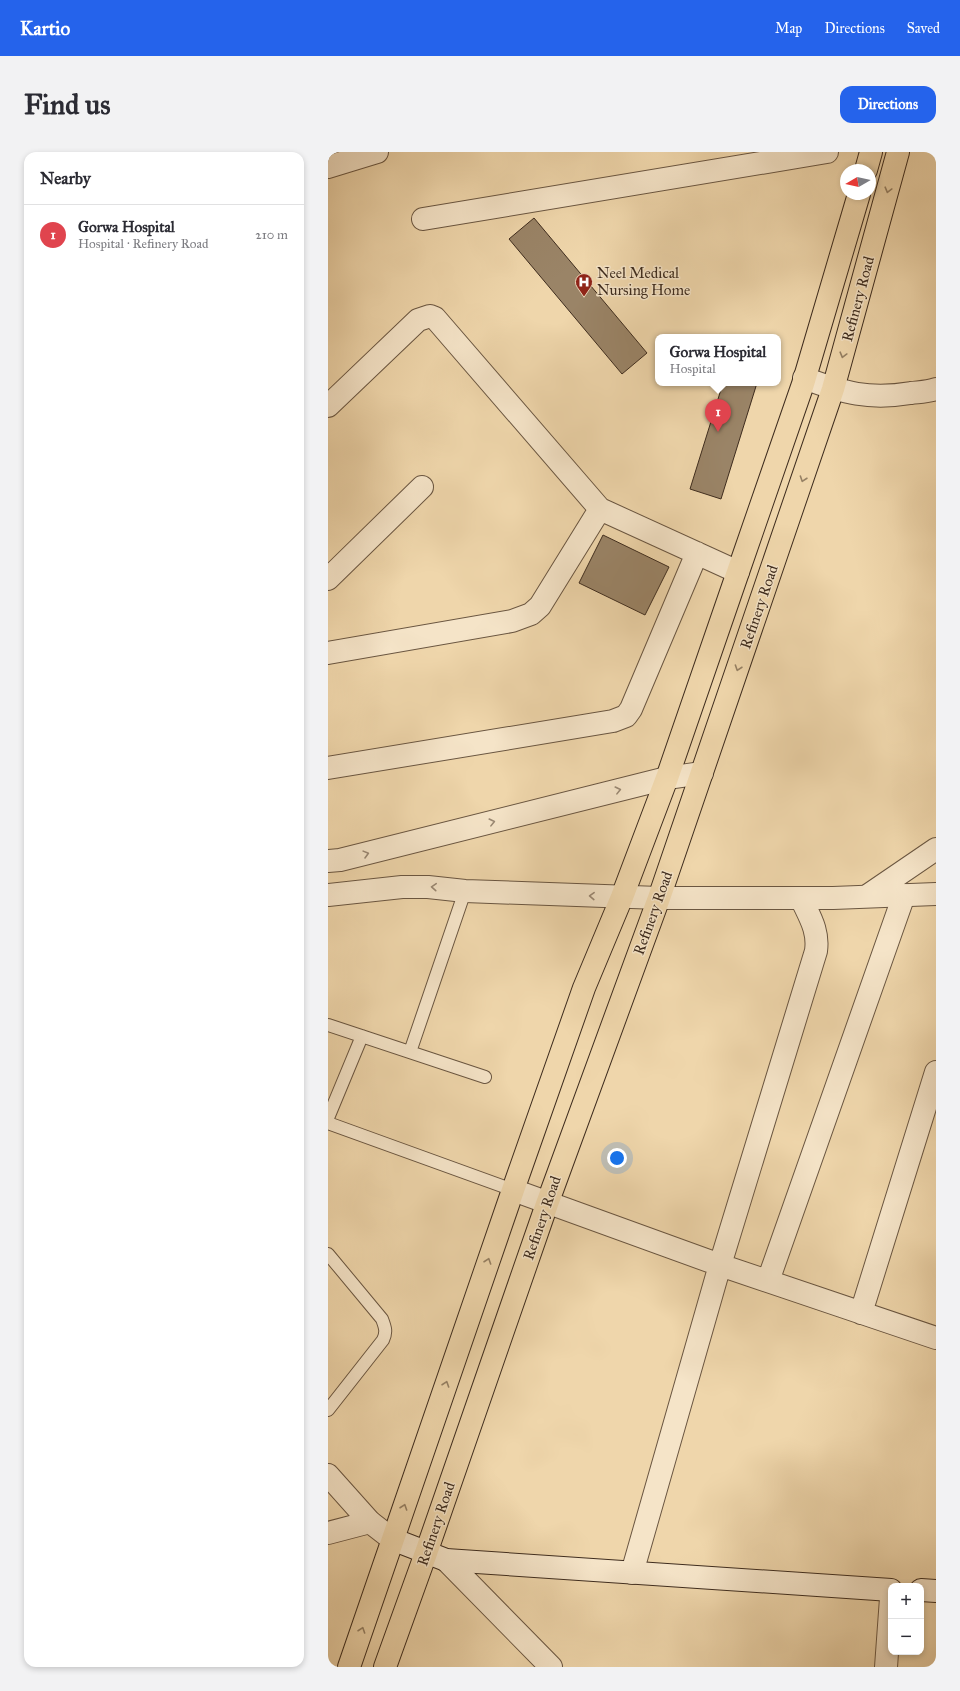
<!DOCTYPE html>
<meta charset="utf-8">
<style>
:root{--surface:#fff;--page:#f2f2f3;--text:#2b2b33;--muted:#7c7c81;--line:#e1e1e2;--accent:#2563eb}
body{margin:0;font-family:"IM FELL Great Primer",serif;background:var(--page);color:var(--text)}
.controls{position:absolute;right:12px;bottom:12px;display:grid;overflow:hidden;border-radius:8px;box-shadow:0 2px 6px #0003}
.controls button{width:36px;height:36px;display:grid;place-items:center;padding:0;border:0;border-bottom:1px solid var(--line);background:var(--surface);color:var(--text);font:20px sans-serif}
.compass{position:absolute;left:512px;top:12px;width:36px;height:36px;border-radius:50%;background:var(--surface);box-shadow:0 2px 6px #0003;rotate:261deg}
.you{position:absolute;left:289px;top:1006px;width:14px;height:14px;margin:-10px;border:3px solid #fff;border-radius:50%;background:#1a73e8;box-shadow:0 0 0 6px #1a73e833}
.badge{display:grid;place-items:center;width:26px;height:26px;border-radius:50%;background:var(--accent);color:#fff;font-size:13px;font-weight:700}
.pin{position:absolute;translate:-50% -33px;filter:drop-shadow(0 1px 2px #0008)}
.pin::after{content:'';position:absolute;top:21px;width:14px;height:12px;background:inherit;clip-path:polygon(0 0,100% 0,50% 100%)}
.popup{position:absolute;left:327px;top:182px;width:126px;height:52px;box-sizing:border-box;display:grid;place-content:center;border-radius:8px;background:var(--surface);filter:drop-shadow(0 1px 3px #0005);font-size:13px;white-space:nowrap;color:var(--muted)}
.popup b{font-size:15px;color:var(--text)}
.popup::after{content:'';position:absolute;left:50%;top:100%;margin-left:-8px;border:8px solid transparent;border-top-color:var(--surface)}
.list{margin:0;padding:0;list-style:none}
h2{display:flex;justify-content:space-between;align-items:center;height:52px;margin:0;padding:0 16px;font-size:17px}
h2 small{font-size:13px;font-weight:400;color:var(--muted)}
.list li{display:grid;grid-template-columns:26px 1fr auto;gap:12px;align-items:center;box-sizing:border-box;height:60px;padding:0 16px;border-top:1px solid var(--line)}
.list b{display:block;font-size:15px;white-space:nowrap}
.list p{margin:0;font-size:13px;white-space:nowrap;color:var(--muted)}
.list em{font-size:13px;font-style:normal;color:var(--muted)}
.map{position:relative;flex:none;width:608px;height:1515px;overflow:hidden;border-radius:12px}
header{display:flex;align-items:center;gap:24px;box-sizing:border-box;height:56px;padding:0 20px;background:var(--accent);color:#fff}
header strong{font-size:19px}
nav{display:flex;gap:22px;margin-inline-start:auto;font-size:14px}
.intro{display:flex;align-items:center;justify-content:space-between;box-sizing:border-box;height:96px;padding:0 24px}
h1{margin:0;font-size:28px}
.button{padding:10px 18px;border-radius:12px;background:var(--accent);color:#fff;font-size:14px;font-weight:700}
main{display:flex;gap:24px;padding:0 24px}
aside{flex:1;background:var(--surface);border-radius:12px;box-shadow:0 2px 6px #0003}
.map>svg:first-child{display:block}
.building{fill:#9a8467;stroke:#3e2c1e}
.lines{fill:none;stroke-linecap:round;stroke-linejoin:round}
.service-casing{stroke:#6a5641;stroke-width:14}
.minor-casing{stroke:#6a5641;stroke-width:24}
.tertiary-casing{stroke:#6a5641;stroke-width:24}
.secondary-casing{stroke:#3e2c1e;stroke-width:24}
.primary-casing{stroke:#3e2c1e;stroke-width:24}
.service{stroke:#f5e4c8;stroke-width:12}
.minor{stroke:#f5e4c8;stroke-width:22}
.tertiary{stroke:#f5e4c8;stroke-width:22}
.secondary{stroke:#f5e4c8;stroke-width:22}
.primary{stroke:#efd6ab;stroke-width:22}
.oneway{stroke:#968164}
.oneway2{stroke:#9a8873}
.labels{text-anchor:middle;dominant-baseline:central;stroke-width:3;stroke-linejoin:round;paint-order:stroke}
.poi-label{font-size:15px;fill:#3e2c1e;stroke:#f5e4c8;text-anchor:start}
.street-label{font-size:15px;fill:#3e2c1e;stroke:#f5e4c8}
</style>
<header>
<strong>Kartio</strong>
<nav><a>Map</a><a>Directions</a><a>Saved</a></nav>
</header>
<div class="intro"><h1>Find us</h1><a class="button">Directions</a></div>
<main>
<aside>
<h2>Nearby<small></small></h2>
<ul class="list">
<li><span class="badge" style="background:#e0444e">1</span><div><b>Gorwa Hospital</b><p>Hospital · Refinery Road</p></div><em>210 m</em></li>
</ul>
</aside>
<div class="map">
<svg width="608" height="1515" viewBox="0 0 608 1515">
<rect width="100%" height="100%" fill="#efd6ab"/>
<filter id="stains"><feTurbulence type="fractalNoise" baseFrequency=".005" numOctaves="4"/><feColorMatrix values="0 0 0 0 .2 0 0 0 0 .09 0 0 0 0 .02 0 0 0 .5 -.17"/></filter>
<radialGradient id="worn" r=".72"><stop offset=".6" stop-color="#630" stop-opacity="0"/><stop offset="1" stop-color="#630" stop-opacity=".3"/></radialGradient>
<path class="building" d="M206,66l113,135 -25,21 -113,-135z
M395,231h34l-36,116 -31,-10z
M275,383l66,32 -24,48 -66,-32z"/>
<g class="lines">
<g class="service-casing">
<path id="service" d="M0,873l157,52
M82,900l55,-161
M0,966l34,-82
M0,971l185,67
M0,1102l54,65c3,8 5,13 1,21l-55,70"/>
</g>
<g class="minor-casing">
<path id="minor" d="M0,15l49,-15
M95,67l404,-67
M476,226c40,15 65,22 107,15 8,-1 17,-1 25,-4
M0,254l90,-86 12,-4 5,2 165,191 138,63
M0,427l94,-92
M0,501l184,-32 19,-7 9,-8 60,-97
M0,616l285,-47 13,-5 5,-7 66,-156
M539,744l69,-47
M185,1038l207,75 216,73
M440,1129l136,-386
M533,1161l75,-241
M0,1381l42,-11
M304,1421l88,-308 96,-314c3,-21 -7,-35 -15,-53
M558,1515l5,-69"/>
</g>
<g class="tertiary-casing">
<path id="tertiary" d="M0,709l12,-1 327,-82 35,-5
M0,743l74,-8h26l37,4 194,7h174l103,-4
M0,1323l42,47 22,17
M118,1408l105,107"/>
</g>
<g class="secondary-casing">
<path id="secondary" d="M64,1387l54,21 445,30
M593,1438l15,1"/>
</g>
<g class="primary-casing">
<path id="primary" d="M538,18l5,-18
M21,1515l164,-477 71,-202 38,-91 45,-119 71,-206 65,-188 56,-190
M57,1515l41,-114 121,-349 112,-306 174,-509 65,-237"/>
</g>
<use href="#service" class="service"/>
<use href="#minor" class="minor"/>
<use href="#tertiary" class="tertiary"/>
<use href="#secondary" class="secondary"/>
<use href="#primary" class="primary"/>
</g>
<defs><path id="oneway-chevron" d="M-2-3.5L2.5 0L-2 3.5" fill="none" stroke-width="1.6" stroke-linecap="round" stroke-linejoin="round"/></defs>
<g class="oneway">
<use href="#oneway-chevron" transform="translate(560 38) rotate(105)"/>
<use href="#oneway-chevron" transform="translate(515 203) rotate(105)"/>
<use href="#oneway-chevron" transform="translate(475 327) rotate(109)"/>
<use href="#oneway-chevron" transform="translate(410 516) rotate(109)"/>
<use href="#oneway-chevron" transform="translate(160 1109) rotate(-71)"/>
<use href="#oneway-chevron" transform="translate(118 1232) rotate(-71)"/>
<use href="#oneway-chevron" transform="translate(76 1355) rotate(-71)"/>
<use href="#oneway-chevron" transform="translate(34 1478) rotate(-71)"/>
</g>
<g class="oneway2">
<use href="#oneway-chevron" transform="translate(290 638) rotate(-14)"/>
<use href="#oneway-chevron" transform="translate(164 670) rotate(-14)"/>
<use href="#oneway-chevron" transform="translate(38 702) rotate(-15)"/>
<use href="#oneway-chevron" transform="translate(106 735) rotate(-176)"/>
<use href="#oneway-chevron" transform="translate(264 744) rotate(-178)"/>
</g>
<defs>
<g id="hospital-pin" transform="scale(0.9)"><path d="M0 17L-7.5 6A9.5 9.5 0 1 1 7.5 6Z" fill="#8f2418" stroke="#f5e4c8"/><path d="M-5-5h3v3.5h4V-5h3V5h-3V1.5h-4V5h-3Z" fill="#fff"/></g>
</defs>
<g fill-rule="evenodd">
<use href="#hospital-pin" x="256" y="130"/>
</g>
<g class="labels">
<g class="poi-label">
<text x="269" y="121">Neel Medical<tspan x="269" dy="17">Nursing Home</tspan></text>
</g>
<g class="street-label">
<text transform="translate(530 147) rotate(-75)">Refinery Road</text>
<text transform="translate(431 455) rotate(-71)">Refinery Road</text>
<text transform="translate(325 761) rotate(-70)">Refinery Road</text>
<text transform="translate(214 1066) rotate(-71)">Refinery Road</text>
<text transform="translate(108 1372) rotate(-71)">Refinery Road</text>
</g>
</g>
<rect width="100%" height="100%" filter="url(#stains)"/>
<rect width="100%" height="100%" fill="url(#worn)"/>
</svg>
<div class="controls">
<button>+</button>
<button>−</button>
</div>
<svg class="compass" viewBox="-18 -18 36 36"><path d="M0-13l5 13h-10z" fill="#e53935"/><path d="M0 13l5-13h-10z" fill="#7c7c81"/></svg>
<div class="you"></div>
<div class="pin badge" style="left:390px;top:280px;background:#e0444e">1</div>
<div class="popup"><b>Gorwa Hospital</b>Hospital</div>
</div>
</main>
